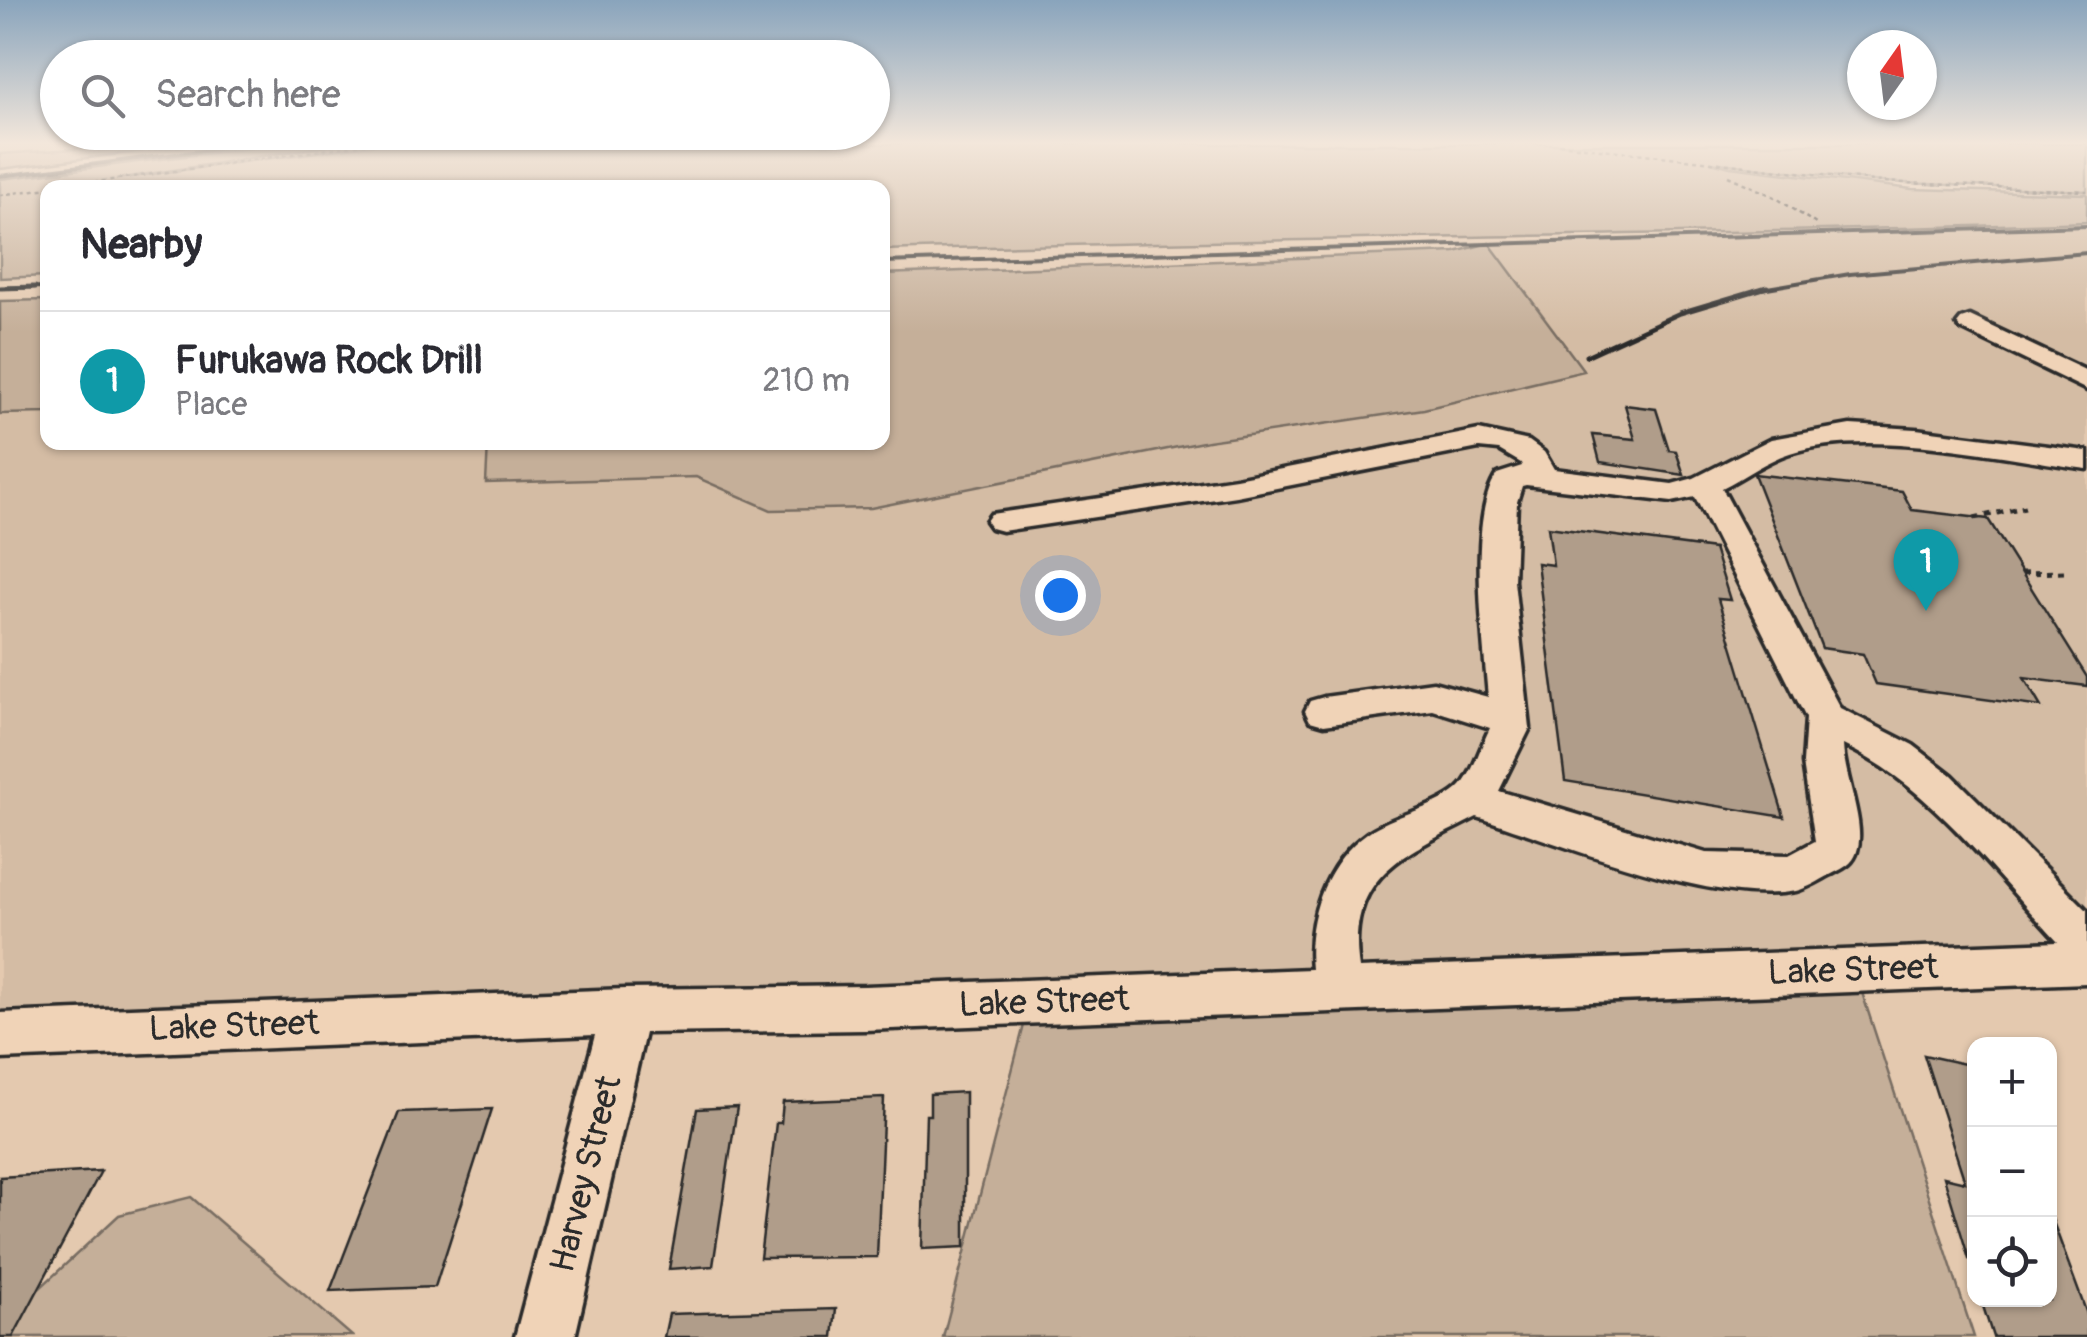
<!DOCTYPE html>
<meta charset="utf-8">
<style>
:root{--surface:#fff;--page:#f7f7f7;--text:#2b2b33;--muted:#7c7c81;--line:#e1e1e2;--accent:#ea580c}
body{margin:0;font-family:Pangolin,sans-serif;background:var(--page);color:var(--text)}
.controls{position:absolute;right:30px;bottom:30px;display:grid;overflow:hidden;border-radius:20px;box-shadow:0 2px 8px #0004}
.controls button{width:90px;height:90px;display:grid;place-items:center;padding:0;border:0;border-bottom:2px solid var(--line);background:var(--surface);color:var(--text);font:50px sans-serif}
.compass{position:absolute;left:1847px;top:30px;width:90px;height:90px;border-radius:50%;background:var(--surface);box-shadow:0 2px 8px #0004;rotate:14deg}
.you{position:absolute;left:1060px;top:595px;width:35px;height:35px;margin:-25px;border:8px solid #fff;border-radius:50%;background:#1a73e8;box-shadow:0 0 0 15px #1a73e833}
.badge{display:grid;place-items:center;width:65px;height:65px;border-radius:50%;background:var(--accent);color:#fff;font-size:32px;font-weight:700}
.pin{position:absolute;translate:-50% -82px;filter:drop-shadow(0 2px 5px #0008)}
.pin::after{content:'';position:absolute;top:52px;width:35px;height:30px;background:inherit;clip-path:polygon(0 0,100% 0,50% 100%)}
.list{margin:0;padding:0;list-style:none}
h2{display:flex;justify-content:space-between;align-items:center;height:130px;margin:0;padding:0 40px;font-size:42px}
h2 small{font-size:32px;font-weight:400;color:var(--muted)}
.list li{display:grid;grid-template-columns:65px 1fr auto;gap:30px;align-items:center;box-sizing:border-box;height:140px;padding:0 40px;border-top:2px solid var(--line)}
.list b{display:block;font-size:38px;white-space:nowrap}
.list p{margin:0;font-size:32px;white-space:nowrap;color:var(--muted)}
.list em{font-size:32px;font-style:normal;color:var(--muted)}
.icon{flex:none;width:55px;height:55px;fill:none;stroke:currentColor;stroke-width:2;stroke-linecap:round;stroke-linejoin:round}
.map{position:relative;flex:none;width:2087px;height:1337px;overflow:hidden}
.search{position:absolute;background:var(--surface);box-shadow:0 2px 8px #0004;left:40px;top:40px;width:850px;height:110px;display:flex;align-items:center;gap:25px;box-sizing:border-box;padding:0 35px;border-radius:55px;color:var(--muted);font-size:38px}
.panel{position:absolute;background:var(--surface);box-shadow:0 2px 8px #0004;left:40px;top:180px;width:850px;height:270px;border-radius:20px}
.map>svg:first-child{display:block}
.built{fill:#d4bca4}
.green{fill:#c5af99;stroke:#786d62;stroke-width:2.5}
.building{fill:#b09d8a;stroke:#2b2b2b;stroke-width:2.5}
.lines{fill:none;stroke-linecap:round;stroke-linejoin:round}
.minor-casing{stroke:#2b2b2b;stroke-width:7}
.path-far1{stroke:#2b2b2b;stroke-width:2.5;stroke-dasharray:4 4;stroke-linecap:butt}
.path{stroke:#2b2b2b;stroke-width:5;stroke-dasharray:6 6;stroke-linecap:butt}
.minor{fill:#f0d3b7;fill-rule:evenodd}
.rail-far1{stroke:#2b2b2b;stroke-width:4}
.rail{stroke:#2b2b2b;stroke-width:5}
.labels{text-anchor:middle;dominant-baseline:central;stroke-width:8;stroke-linejoin:round;paint-order:stroke}
.near-street-label{font-size:35px;fill:#2b2b2b;stroke:#f0d3b7}
</style>
<div class="map">
<svg width="2087" height="1337" viewBox="0 0 2087 1337">
<rect width="100%" height="100%" fill="#e4c9af"/>
<filter id="ink" filterUnits="userSpaceOnUse"><feTurbulence type="fractalNoise" baseFrequency=".01" numOctaves="2"/><feDisplacementMap in="SourceGraphic" scale="20" xChannelSelector="R" yChannelSelector="G"/><feConvolveMatrix kernelMatrix="1 2 1 2 8 2 1 2 1" color-interpolation-filters="sRGB"/></filter>
<g filter="url(#ink)">
<path class="built" d="M2087,226v736l-2087,74v-622l47,-1 1,29 440,1 -2,40 210,-6 75,33 653,-101 159,-38 -94,-128z"/>
<path class="green" d="M147,144h53l-200,25v-15z
M283,144h57l-224,35 262,-35h1709v47l-205,-9 -171,-20 19,5 182,22 175,5v28c-401,15 -803,15 -1204,28l-1,-62h-834l-1,88 -47,2v-99z
M1489,243l95,128 -160,38 -216,32 -337,67 -100,2 -75,-33 -210,6 2,-40 394,-1 1,-168 572,-22z
M47,300v113l-47,1v-113z
M1854,968l120,369h-1031l87,-335z
M191,1197l161,139 -352,1v-12l119,-110z"/>
<path class="building" d="M1625,405l31,4 13,41 7,1 8,24 -84,-13 -7,-27 42,4z
M1754,474l148,17 10,19 76,9 99,158v9l-63,-8 17,29 -165,-23 -13,-30 -41,-6z
M1548,527l166,22 16,51 -12,-1 66,218 -219,-36 -28,-218 16,2z
M1924,1055l50,11v192l-5,1 -25,-82 21,5z
M965,1092v155l-43,2 4,-134h4v-21z
M884,1098l-7,159 -117,1 16,-135h5l2,-21z
M737,1107l-24,159 -44,3 28,-160z
M492,1109l-57,178 -105,4 69,-179z
M101,1171l-88,166h-13v-160z
M2052,1219l35,95v23h-94l-12,-37h69z
M836,1309l-3,28h-169l5,-23z"/>
<g class="lines">
<g class="minor-casing">
<path id="minor" d="M1970,316l117,55v19l-126,-61 -4,-5 4,-5z
M1850,425l66,4 171,22v18c-83,-11 -218,-42 -297,-16 -23,7 -46,24 -68,35l118,220 73,37 39,30 135,135v73l-1222,47 -220,3 -70,304h-60l80,-302 -595,24v-46l626,-24 239,-3 446,-17c-5,-49 14,-106 56,-136 27,-19 66,-23 91,-44 14,-12 23,-44 32,-61l-57,-18 -109,15 -14,-4 -5,-10 5,-10 14,-4 109,-15 55,15c-4,-53 -21,-179 9,-223l25,-8 -1,-3 -22,-13 -20,-2 -243,48 -234,35 -11,-3 -5,-7 5,-7 245,-36 243,-48 50,11 15,11 10,17 118,15 22,-6 77,-39zM1526,485l146,17 23,-5 111,221 -3,45 12,78 -26,14 -83,-2 -207,-62 31,-63 -16,-147 3,-79 5,-16zM1843,745c87,40 150,128 215,197l-699,26c-14,-94 48,-115 118,-151 83,26 236,90 319,74 12,-3 23,-10 34,-16 13,-7 23,-10 27,-24 9,-28 -13,-74 -14,-106z"/>
</g>
<path class="path-far1" d="M1559,144l323,38 205,9
M1728,176l47,21 41,27
M54,188l312,-44
M0,195l48,-7"/>
<path class="path" d="M1974,518l51,-11
M2022,573l45,-1"/>
<use href="#minor" class="minor"/>
<path class="rail-far1" d="M0,176l258,-32
M882,262l1205,-36
M0,288l48,-1
M1755,290l95,-16 237,-21"/>
<path class="rail" d="M0,288l35,-1
M1586,356l94,-43 87,-26"/>
</g>
</g>
<linearGradient id="sky" x2="0" y2="1"><stop stop-color="#89a4bc"/><stop offset="0.43" stop-color="#f3e7db"/><stop offset="1" stop-color="#f3e7db" stop-opacity="0"/></linearGradient>
<rect width="2087" height="332" fill="url(#sky)"/>
<g class="labels">
<g class="near-street-label">
<text transform="translate(1853 970) rotate(-2)">Lake Street</text>
<text transform="translate(1044 1002) rotate(-2)">Lake Street</text>
<text transform="translate(234 1026) rotate(-2)">Lake Street</text>
<text transform="translate(586 1174) rotate(-76)">Harvey Street</text>
</g>
</g>
</svg>
<div class="controls">
<button>+</button>
<button>−</button>
<button><svg class="icon" aria-label="locate" viewBox="0 0 24 24"><circle cx="12" cy="12" r="6"/><path d="M12 2v4M12 18v4M2 12h4M18 12h4"/></svg></button>
</div>
<svg class="compass" viewBox="-18 -18 36 36"><path d="M0-13l5 13h-10z" fill="#e53935"/><path d="M0 13l5-13h-10z" fill="#7c7c81"/></svg>
<div class="you"></div>
<div class="pin badge" style="left:1926px;top:611px;background:#0f9aa8">1</div>
<div class="search"><svg class="icon" aria-label="search" viewBox="0 0 24 24"><circle cx="10" cy="10" r="6"/><path d="M15 15l6 6"/></svg>Search here</div>
<section class="panel">
<h2>Nearby<small></small></h2>
<ul class="list">
<li><span class="badge" style="background:#0f9aa8">1</span><div><b>Furukawa Rock Drill</b><p>Place</p></div><em>210 m</em></li>
</ul>
</section>
</div>
